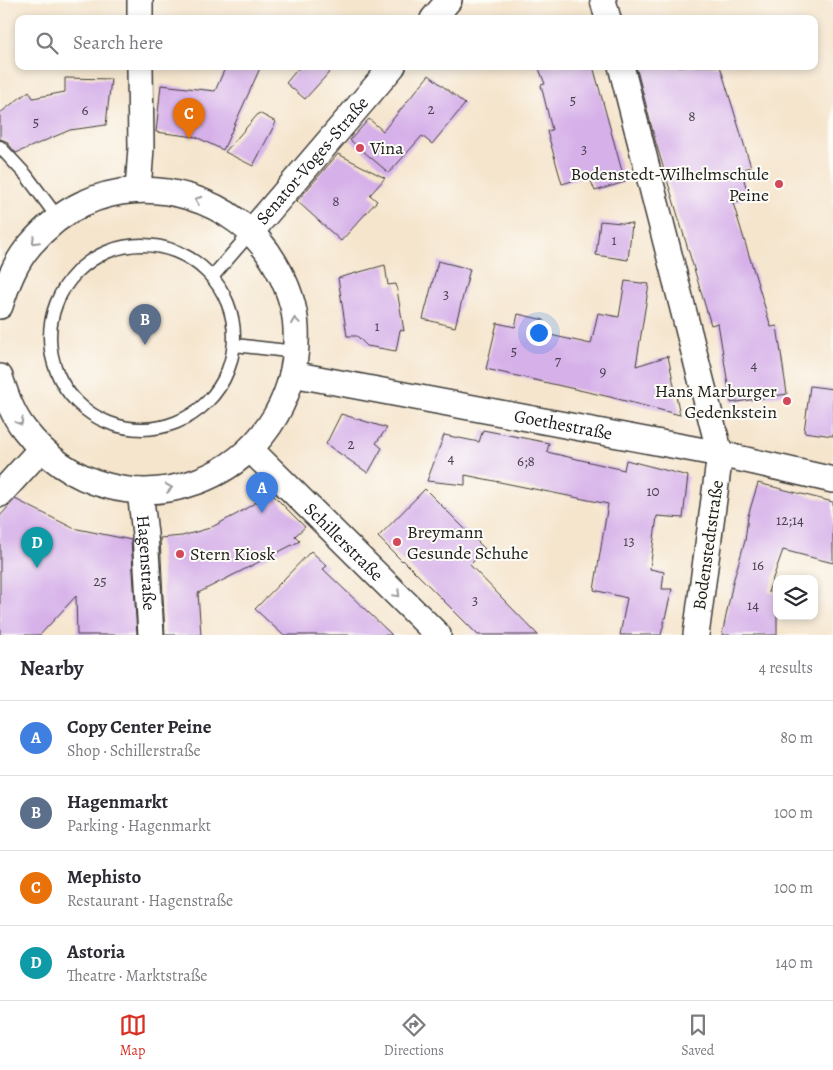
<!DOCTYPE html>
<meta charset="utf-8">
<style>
:root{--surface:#fff;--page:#f2f2f3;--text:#2b2b33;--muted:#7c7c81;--line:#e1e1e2;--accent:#d93025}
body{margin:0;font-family:Alegreya,serif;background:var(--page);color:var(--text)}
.controls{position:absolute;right:15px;bottom:15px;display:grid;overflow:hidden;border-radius:10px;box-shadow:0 2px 8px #0003}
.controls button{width:45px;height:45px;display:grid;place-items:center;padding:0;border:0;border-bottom:1px solid var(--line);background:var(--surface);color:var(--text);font:25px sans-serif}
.you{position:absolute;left:538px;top:332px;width:18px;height:18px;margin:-12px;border:4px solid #fff;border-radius:50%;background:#1a73e8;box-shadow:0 0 0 8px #1a73e833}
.badge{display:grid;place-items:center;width:32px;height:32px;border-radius:50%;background:var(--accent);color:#fff;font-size:16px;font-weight:700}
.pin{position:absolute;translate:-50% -41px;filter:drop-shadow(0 1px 2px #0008)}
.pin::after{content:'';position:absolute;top:26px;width:18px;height:15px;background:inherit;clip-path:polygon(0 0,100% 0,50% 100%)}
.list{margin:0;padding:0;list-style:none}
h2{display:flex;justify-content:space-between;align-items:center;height:65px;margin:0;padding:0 20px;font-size:21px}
h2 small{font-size:16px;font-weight:400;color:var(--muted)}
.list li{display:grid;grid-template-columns:32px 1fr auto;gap:15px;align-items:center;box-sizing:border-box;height:75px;padding:0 20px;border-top:1px solid var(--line)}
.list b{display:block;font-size:19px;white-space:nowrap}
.list p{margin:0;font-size:16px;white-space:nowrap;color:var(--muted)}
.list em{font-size:16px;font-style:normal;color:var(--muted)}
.icon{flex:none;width:28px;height:28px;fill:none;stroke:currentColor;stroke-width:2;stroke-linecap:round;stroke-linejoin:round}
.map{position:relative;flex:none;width:833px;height:635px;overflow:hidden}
.search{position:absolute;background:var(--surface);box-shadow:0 2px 8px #0003;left:15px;right:15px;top:15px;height:55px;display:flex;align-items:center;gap:12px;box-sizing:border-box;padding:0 18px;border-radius:10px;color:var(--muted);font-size:19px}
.sheet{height:365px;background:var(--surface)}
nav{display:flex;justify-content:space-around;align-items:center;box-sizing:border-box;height:70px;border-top:1px solid var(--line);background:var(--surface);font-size:14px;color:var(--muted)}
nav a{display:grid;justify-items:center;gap:2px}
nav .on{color:var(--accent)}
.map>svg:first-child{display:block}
.building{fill:#d6b0e9}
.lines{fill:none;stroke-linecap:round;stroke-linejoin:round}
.service-casing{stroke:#3d3a37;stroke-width:15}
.minor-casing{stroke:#3d3a37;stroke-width:28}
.service{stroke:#fff;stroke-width:12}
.minor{stroke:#fff;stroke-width:25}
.oneway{stroke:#999}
.poi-dot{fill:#d1495b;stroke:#fdfcf7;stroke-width:2}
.labels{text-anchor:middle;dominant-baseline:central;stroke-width:4;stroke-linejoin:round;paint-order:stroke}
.number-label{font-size:15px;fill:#4a414f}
.poi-label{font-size:18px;fill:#1c1c1c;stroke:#fdfcf7;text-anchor:start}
.street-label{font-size:18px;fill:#1c1c1c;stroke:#fdfcf7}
</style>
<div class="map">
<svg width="833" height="635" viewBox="0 0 833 635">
<rect width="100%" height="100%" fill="#fdfcf7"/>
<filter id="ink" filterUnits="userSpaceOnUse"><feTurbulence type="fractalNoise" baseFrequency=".02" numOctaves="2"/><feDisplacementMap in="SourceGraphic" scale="10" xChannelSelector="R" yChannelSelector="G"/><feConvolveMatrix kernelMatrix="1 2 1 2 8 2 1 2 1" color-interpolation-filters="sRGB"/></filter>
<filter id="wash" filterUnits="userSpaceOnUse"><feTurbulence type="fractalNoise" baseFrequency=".0096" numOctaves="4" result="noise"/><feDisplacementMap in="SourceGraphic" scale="20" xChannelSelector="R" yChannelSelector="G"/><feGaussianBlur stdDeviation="1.12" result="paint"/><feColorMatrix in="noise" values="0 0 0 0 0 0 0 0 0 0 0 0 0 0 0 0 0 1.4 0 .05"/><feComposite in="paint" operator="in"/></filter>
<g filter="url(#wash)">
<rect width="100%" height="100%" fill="#f5e5cd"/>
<g id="blocks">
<path class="building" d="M226,66h35l-38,84 -27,-13 -40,-5 5,-47 54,6z
M300,66h35l-30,33 -19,-16z
M538,66h55l32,116 -30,9 -6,-15 -27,8 -15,-53 5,-1 -11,-45 4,-1z
M636,66h84l31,101 -10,3 8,27 -16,6 38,124 6,-1 10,68 -56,9 -13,-80 -7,2 -56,-185z
M429,75l36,29 -33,40 -10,-8 -33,37 -39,-33 19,-21 14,12z
M65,78l46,1 -5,46 -36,5 -54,23 -10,-12 -6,-2v-26l29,-22 4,7 32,-6z
M259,113l17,9 -23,44 -28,-14z
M338,154l47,24 -15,17 7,6 -36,40 -44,-40z
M600,221l32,3 -4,36 -32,-5z
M438,261l32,8 -15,58 -32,-8z
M385,265l3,20 8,-1 8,47 -4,-1 -4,21 -29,-5 -10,-10h-10l-9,-58z
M625,281l24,3 -13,82 32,-10 12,59 -70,-18 -124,-28 11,-46 18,4 3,-13 26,6 -3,13 50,11 7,-31 21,4z
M810,386l23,3v47l-29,-4z
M341,414l46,14 -11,15 6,5 -14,25 -42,-29z
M483,430l66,13 -2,9 77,18 2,-10 62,16 -5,42 -26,-2 -7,53 14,3 -2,17h10l-11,46h-41l7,-37 -33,-8 14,-86 -143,-29v10l-38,-4 17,-46 35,7z
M758,483l75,19v61l-50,-13 -15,42 9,1v42h-55l11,-53 12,-41 3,-25z
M425,489l60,60 -15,16 68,70h-60l-75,-75 -1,1 -24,-24z
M271,493l34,34 -10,9 5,5 -102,52 3,42h-36l-5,-97 22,-2 28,-8 27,-14z
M15,499l58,29 58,12 6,95h-60l-1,-39 -36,39h-40v-119z
M311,551l16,15 -4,3 69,66h-109l-28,-26z"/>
</g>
</g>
<g filter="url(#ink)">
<use href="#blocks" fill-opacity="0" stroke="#3d3a37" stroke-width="1"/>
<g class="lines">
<g class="service-casing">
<path id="service" d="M0,147l26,28 32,43
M50 337a92 92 0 1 1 184 0a92 92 0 1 1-184 0Z
M213,276l38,-44
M235,345l61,7"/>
</g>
<g class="minor-casing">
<g id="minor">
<path d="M140,0v19"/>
<path d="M603,0l5,19"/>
<path d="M433,19l16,-19"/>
<path d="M621,66l99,388 -24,181"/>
<path d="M138,190l3,-42 -1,-82"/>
<path id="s1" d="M251,232l142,-166"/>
<path d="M0,306c7,-22 15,-44 31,-62 14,-16 32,-31 51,-40 67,-32 155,-6 192,58 12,20 21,43 22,66 7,153 -179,222 -272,101 -12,-15 -18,-34 -24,-52"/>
<path id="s2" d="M292,374l428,80 113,26"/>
<path id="s3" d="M250,449l188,186"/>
<path id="s4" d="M140,491l5,43 6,101"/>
<path d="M0,494l41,-45"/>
</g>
</g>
<use href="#service" class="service"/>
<use href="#minor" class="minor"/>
</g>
<defs><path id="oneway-chevron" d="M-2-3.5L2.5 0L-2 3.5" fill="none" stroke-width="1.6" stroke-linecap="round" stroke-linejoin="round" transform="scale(1.25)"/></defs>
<g class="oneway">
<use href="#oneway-chevron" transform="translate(198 200) rotate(-159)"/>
<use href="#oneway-chevron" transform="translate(35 241) rotate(135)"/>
<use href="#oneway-chevron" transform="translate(295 321) rotate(-98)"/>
<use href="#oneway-chevron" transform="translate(20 422) rotate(59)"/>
<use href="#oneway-chevron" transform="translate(169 488) rotate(-9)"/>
<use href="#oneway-chevron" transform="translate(397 594) rotate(45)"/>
</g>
</g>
<g class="poi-dot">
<circle cx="360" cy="148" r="5"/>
<circle cx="779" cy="184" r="5"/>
<circle cx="787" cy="401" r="5"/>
<circle cx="397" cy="542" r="5"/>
<circle cx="180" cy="554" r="5"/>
</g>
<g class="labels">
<g class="number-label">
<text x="573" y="100">5</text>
<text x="431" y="109">2</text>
<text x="85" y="110">6</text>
<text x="692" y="116">8</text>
<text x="36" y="122">5</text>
<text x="584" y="149">3</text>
<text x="336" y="201">8</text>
<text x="614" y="240">1</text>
<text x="446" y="294">3</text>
<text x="377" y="326">1</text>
<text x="514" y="351">5</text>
<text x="558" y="361">7</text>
<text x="754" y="365">4</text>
<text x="603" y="371">9</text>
<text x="351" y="444">2</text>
<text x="451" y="458">4</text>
<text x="526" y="461">6;8</text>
<text x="653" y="491">10</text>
<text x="790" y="520">12;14</text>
<text x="629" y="541">13</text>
<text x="758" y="565">16</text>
<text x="100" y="581">25</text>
<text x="475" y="600">3</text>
<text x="753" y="605">14</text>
</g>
<g class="poi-label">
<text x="370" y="148">Vina</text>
<text x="769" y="174" text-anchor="end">Bodenstedt-Wilhelmschule<tspan x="769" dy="21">Peine</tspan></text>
<text x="777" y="391" text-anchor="end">Hans Marburger<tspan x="777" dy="21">Gedenkstein</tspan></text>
<text x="407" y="532">Breymann<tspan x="407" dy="21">Gesunde Schuhe</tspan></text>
<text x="190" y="554">Stern Kiosk</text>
</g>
<g class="street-label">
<text stroke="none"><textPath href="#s1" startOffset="94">Senator-Voges-Straße</textPath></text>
<text stroke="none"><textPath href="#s2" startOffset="276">Goethestraße</textPath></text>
<text stroke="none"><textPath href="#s3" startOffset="132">Schillerstraße</textPath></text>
<text transform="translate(708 545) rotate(-82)">Bodenstedtstraße</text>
<text stroke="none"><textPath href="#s4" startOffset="72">Hagenstraße</textPath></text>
</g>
</g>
</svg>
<div class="controls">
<button><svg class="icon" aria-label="layers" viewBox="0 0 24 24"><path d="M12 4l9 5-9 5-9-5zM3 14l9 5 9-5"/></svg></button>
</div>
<div class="you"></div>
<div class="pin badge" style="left:262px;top:513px;background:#3f7fe0">A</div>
<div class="pin badge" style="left:145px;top:345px;background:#5c6f8a">B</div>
<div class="pin badge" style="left:189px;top:139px;background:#e8710a">C</div>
<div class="pin badge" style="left:37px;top:568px;background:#0f9aa8">D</div>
<div class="search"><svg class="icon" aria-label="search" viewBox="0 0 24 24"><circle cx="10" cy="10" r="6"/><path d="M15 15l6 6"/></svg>Search here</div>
</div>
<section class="sheet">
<h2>Nearby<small>4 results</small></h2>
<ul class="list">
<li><span class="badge" style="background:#3f7fe0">A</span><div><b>Copy Center Peine</b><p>Shop · Schillerstraße</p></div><em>80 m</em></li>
<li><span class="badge" style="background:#5c6f8a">B</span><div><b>Hagenmarkt</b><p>Parking · Hagenmarkt</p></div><em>100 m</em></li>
<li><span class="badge" style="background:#e8710a">C</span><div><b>Mephisto</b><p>Restaurant · Hagenstraße</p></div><em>100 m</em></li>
<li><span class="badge" style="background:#0f9aa8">D</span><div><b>Astoria</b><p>Theatre · Marktstraße</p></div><em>140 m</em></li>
</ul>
</section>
<nav>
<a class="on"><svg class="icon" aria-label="map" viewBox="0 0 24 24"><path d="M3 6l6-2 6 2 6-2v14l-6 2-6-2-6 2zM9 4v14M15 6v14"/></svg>Map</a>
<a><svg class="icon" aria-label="directions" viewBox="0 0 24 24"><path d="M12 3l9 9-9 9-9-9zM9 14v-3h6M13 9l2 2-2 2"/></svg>Directions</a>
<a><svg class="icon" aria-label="saved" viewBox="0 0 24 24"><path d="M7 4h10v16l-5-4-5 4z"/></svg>Saved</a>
</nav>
